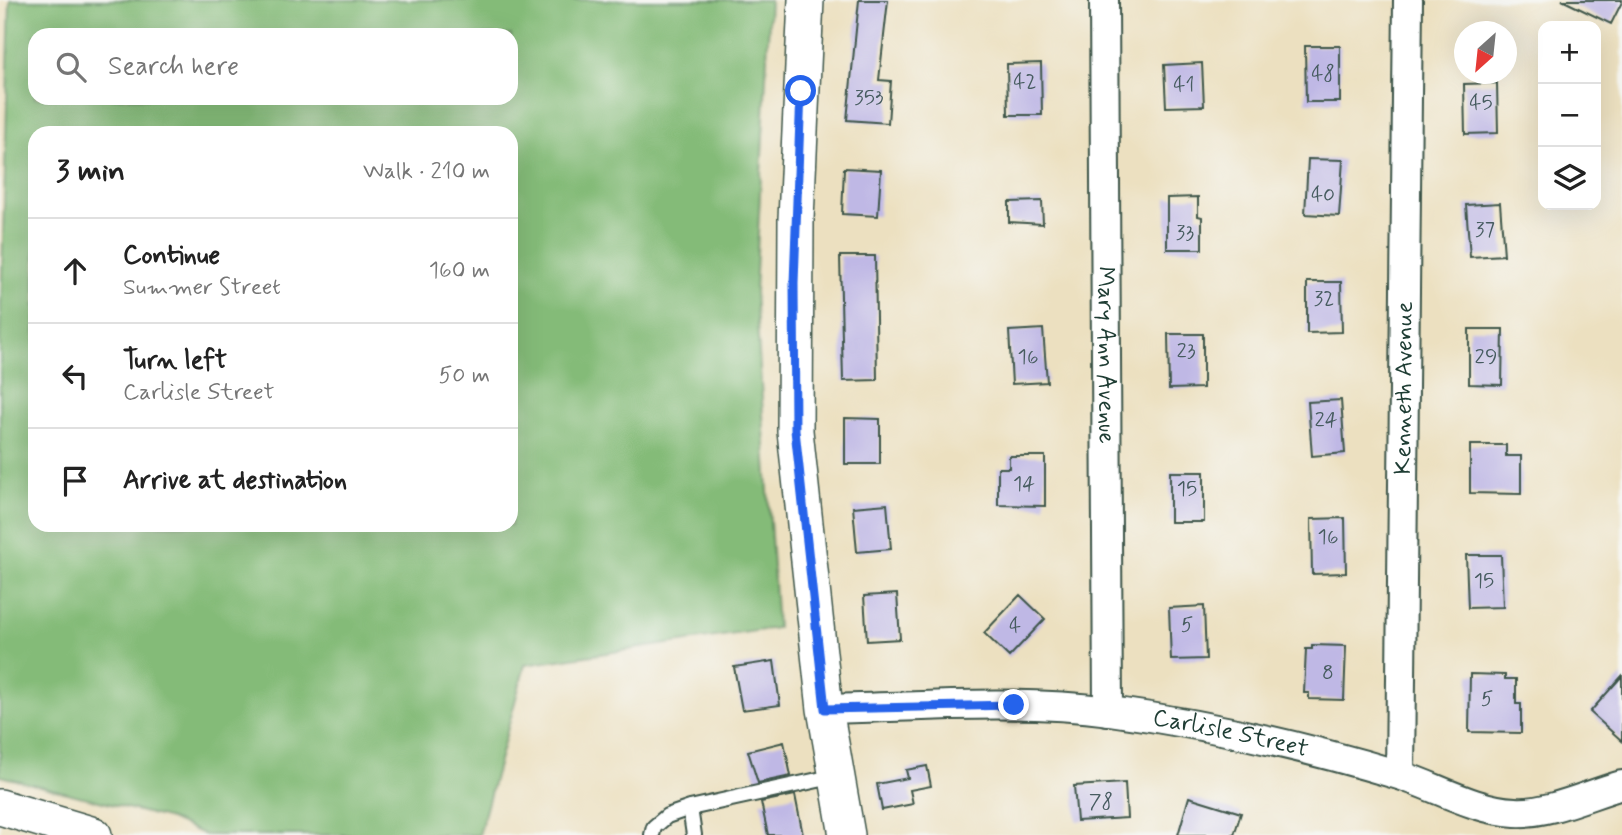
<!DOCTYPE html>
<meta charset="utf-8">
<style>
:root{--surface:#fff;--page:#f2f2f2;--text:#222;--muted:#767676;--line:#e0e0e0}
body{margin:0;font-family:Mynerve,sans-serif;background:var(--page);color:var(--text)}
.controls{position:absolute;right:21px;top:21px;display:grid;overflow:hidden;border-radius:14px;box-shadow:0 7px 28px #0002}
.controls button{width:63px;height:63px;display:grid;place-items:center;padding:0;border:0;border-bottom:2px solid var(--line);background:var(--surface);color:var(--text);font:35px sans-serif}
.compass{position:absolute;left:1454px;top:21px;width:63px;height:63px;border-radius:50%;background:var(--surface);box-shadow:0 7px 28px #0002;rotate:207deg}
.stop{position:absolute;width:21px;height:21px;margin:-16px;border:5px solid #2563eb;border-radius:50%;background:#fff}
.stop.end{background:#2563eb;border-color:#fff;box-shadow:0 2px 7px #0008}
.list{margin:0;padding:0;list-style:none}
h2{display:flex;justify-content:space-between;align-items:center;height:91px;margin:0;padding:0 28px;font-size:30px}
h2 small{font-size:23px;font-weight:400;color:var(--muted)}
.list li{display:grid;grid-template-columns:46px 1fr auto;gap:21px;align-items:center;box-sizing:border-box;height:105px;padding:0 28px;border-top:2px solid var(--line)}
.list b{display:block;font-size:26px;white-space:nowrap}
.list p{margin:0;font-size:23px;white-space:nowrap;color:var(--muted)}
.list em{font-size:23px;font-style:normal;color:var(--muted)}
.icon{flex:none;width:38px;height:38px;fill:none;stroke:currentColor;stroke-width:2;stroke-linecap:round;stroke-linejoin:round}
.map{position:relative;flex:none;width:1622px;height:835px;overflow:hidden}
.search{position:absolute;background:var(--surface);box-shadow:0 7px 28px #0002;left:28px;top:28px;width:490px;height:77px;display:flex;align-items:center;gap:18px;box-sizing:border-box;padding:0 24px;border-radius:21px;color:var(--muted);font-size:26px}
.panel{position:absolute;background:var(--surface);box-shadow:0 7px 28px #0002;left:28px;top:126px;width:490px;height:406px;border-radius:21px}
.map>svg:first-child{display:block}
.forest{fill:#84bb78;stroke:#527c56;stroke-width:2;fill-rule:evenodd}
.building{fill:#bfb8e5}
.lines{fill:none;stroke-linecap:round;stroke-linejoin:round}
.service-casing{stroke:#3e5549;stroke-width:18}
.minor-casing{stroke:#3e5549;stroke-width:32}
.tertiary-casing{stroke:#3e5549;stroke-width:38}
.service{stroke:#fff;stroke-width:14}
.minor{stroke:#fff;stroke-width:28}
.tertiary{stroke:#fff;stroke-width:35}
.route{stroke:#2563eb;stroke-width:9}
.labels{text-anchor:middle;dominant-baseline:central;stroke-width:7;stroke-linejoin:round;paint-order:stroke}
.number-label{font-size:21px;fill:#475c60}
.street-label{font-size:24px;fill:#1f3d34;stroke:#f6f6f2}
</style>
<div class="map">
<svg width="1622" height="835" viewBox="0 0 1622 835">
<rect width="100%" height="100%" fill="#f6f6f2"/>
<filter id="ink" filterUnits="userSpaceOnUse"><feTurbulence type="fractalNoise" baseFrequency=".0143" numOctaves="2"/><feDisplacementMap in="SourceGraphic" scale="14" xChannelSelector="R" yChannelSelector="G"/><feConvolveMatrix kernelMatrix="1 2 1 2 8 2 1 2 1" color-interpolation-filters="sRGB"/></filter>
<filter id="wash" filterUnits="userSpaceOnUse"><feTurbulence type="fractalNoise" baseFrequency=".00686" numOctaves="4" result="noise"/><feDisplacementMap in="SourceGraphic" scale="28" xChannelSelector="R" yChannelSelector="G"/><feGaussianBlur stdDeviation="1.57" result="paint"/><feColorMatrix in="noise" values="0 0 0 0 0 0 0 0 0 0 0 0 0 0 0 0 0 1.4 0 .05"/><feComposite in="paint" operator="in"/></filter>
<g filter="url(#wash)">
<rect width="100%" height="100%" fill="#ece0c0"/>
<path class="forest" d="M10,0h760l-15,292 22,336 -252,37 -46,170h-274l-35,-16 -170,-43v-435zM35,35h476v63h-476zM35,133h476v392h-476z"/>
<g id="blocks">
<path class="building" d="M859,0h29l-9,80 12,1 -3,42 -41,-3z
M1562,0h60v2l-11,22z
M1305,46h35v56h-34z
M1041,63l1,52h-34l-1,-51z
M1202,63l2,43 -38,1 -2,-42z
M1497,83l1,50 -33,1 -1,-50z
M1308,159l35,1 -4,56 -34,-2z
M844,168l37,2 -3,46 -36,-2z
M1198,197v19l4,1v32h-35v-51z
M1042,201l1,23 -34,-2v-20z
M1500,203l4,52 -34,2 -4,-52z
M840,256h35l2,124 -34,1z
M1307,282h34l1,50 -35,1z
M1043,329l4,53 -35,2 -3,-53z
M1469,329h34l-1,56 -33,-1z
M1168,334h35v54l-34,1z
M1341,400l4,53 -33,3 -4,-54z
M845,418l35,1v45h-35z
M1470,445h36v11h15v38l-51,-1z
M1009,456h36v50l-47,-1v-37h11z
M1170,472h34v50h-34z
M887,504l4,45 -34,3 -4,-45z
M1345,518l1,55 -34,1 -1,-55z
M1466,555h35l2,52 -35,1z
M897,594l3,45 -33,2 -3,-45z
M1020,595l25,24 -36,38 -25,-24z
M1204,606l2,53 -35,1 -2,-52z
M1312,645l34,1 -2,54 -35,-1v-6h-5l2,-44h6z
M774,661l6,44 -38,5 -8,-43z
M1470,674l35,1v4h11v25h5v29l-52,-1z
M1622,676v65l-32,-29z
M784,742l7,34 -33,7 -10,-32z
M927,766l4,20 -21,4 3,14 -31,6 -5,-26 31,-6 -2,-8z
M1125,783l2,35 -50,3 -3,-35z
M795,795l8,40h-35l-7,-33z
M1189,797l52,16 -7,22h-56z"/>
</g>
</g>
<g filter="url(#ink)">
<use href="#blocks" fill-opacity="0" stroke="#3e5549" stroke-width="2"/>
<g class="lines">
<g class="service-casing">
<path id="service" d="M690,808l4,27
M652,835l2,-8 13,-11 23,-8 146,-32"/>
</g>
<g class="minor-casing">
<g id="minor">
<path id="s1" d="M1104,0l4,711"/>
<path id="s2" d="M825,709c94,-2 191,-10 285,2 96,13 196,36 289,64 38,12 75,35 116,37 34,2 74,-18 107,-27"/>
<path id="s3" d="M1400,775l8,-775"/>
</g>
</g>
<g class="tertiary-casing">
<path id="tertiary" d="M806,0l-10,219 -1,212 30,278 22,126
M0,807l94,28"/>
</g>
<use href="#service" class="service"/>
<use href="#minor" class="minor"/>
<use href="#tertiary" class="tertiary"/>
</g>
</g>
<g class="lines" filter="url(#ink)">
<path class="route" d="M801,91l-7,192 1,147 30,279 189,-4"/>
</g>
<g class="labels">
<g class="number-label">
<text x="1323" y="74">48</text>
<text x="1025" y="82">42</text>
<text x="1184" y="85">41</text>
<text x="869" y="98">353</text>
<text x="1481" y="103">45</text>
<text x="1323" y="195">40</text>
<text x="1485" y="230">37</text>
<text x="1185" y="233">33</text>
<text x="1324" y="299">32</text>
<text x="1186" y="351">23</text>
<text x="1028" y="357">16</text>
<text x="1486" y="357">29</text>
<text x="1326" y="420">24</text>
<text x="1024" y="484">14</text>
<text x="1187" y="489">15</text>
<text x="1328" y="537">16</text>
<text x="1484" y="581">15</text>
<text x="1187" y="625">5</text>
<text x="1015" y="626">4</text>
<text x="1328" y="673">8</text>
<text x="1487" y="699">5</text>
<text x="1101" y="802">78</text>
</g>
<g class="street-label">
<text stroke="none"><textPath href="#s1" startOffset="355">Mary Ann Avenue</textPath></text>
<text stroke="none"><textPath href="#s3" startOffset="387">Kenneth Avenue</textPath></text>
<text stroke="none"><textPath href="#s2" startOffset="408">Carlisle Street</textPath></text>
</g>
</g>
</svg>
<div class="controls">
<button>+</button>
<button>−</button>
<button><svg class="icon" aria-label="layers" viewBox="0 0 24 24"><path d="M12 4l9 5-9 5-9-5zM3 14l9 5 9-5"/></svg></button>
</div>
<svg class="compass" viewBox="-18 -18 36 36"><path d="M0-13l5 13h-10z" fill="#e53935"/><path d="M0 13l5-13h-10z" fill="#767676"/></svg>
<div class="stop" style="left:801px;top:91px"></div>
<div class="stop end" style="left:1014px;top:705px"></div>
<div class="search"><svg class="icon" aria-label="search" viewBox="0 0 24 24"><circle cx="10" cy="10" r="6"/><path d="M15 15l6 6"/></svg>Search here</div>
<section class="panel">
<h2>3 min<small>Walk · 210 m</small></h2>
<ul class="list">
<li><svg class="icon" aria-label="ahead" viewBox="0 0 24 24"><path d="M12 20V5M6 11l6-6 6 6"/></svg><div><b>Continue</b><p>Summer Street</p></div><em>160 m</em></li>
<li><svg class="icon" aria-label="left" viewBox="0 0 24 24"><path d="M17 20v-9H6M10 6l-5 5 5 5"/></svg><div><b>Turn left</b><p>Carlisle Street</p></div><em>50 m</em></li>
<li><svg class="icon" aria-label="arrive" viewBox="0 0 24 24"><path d="M6 21V4h12l-3 4 3 4H6"/></svg><div><b>Arrive at destination</b></div></li>
</ul>
</section>
</div>
